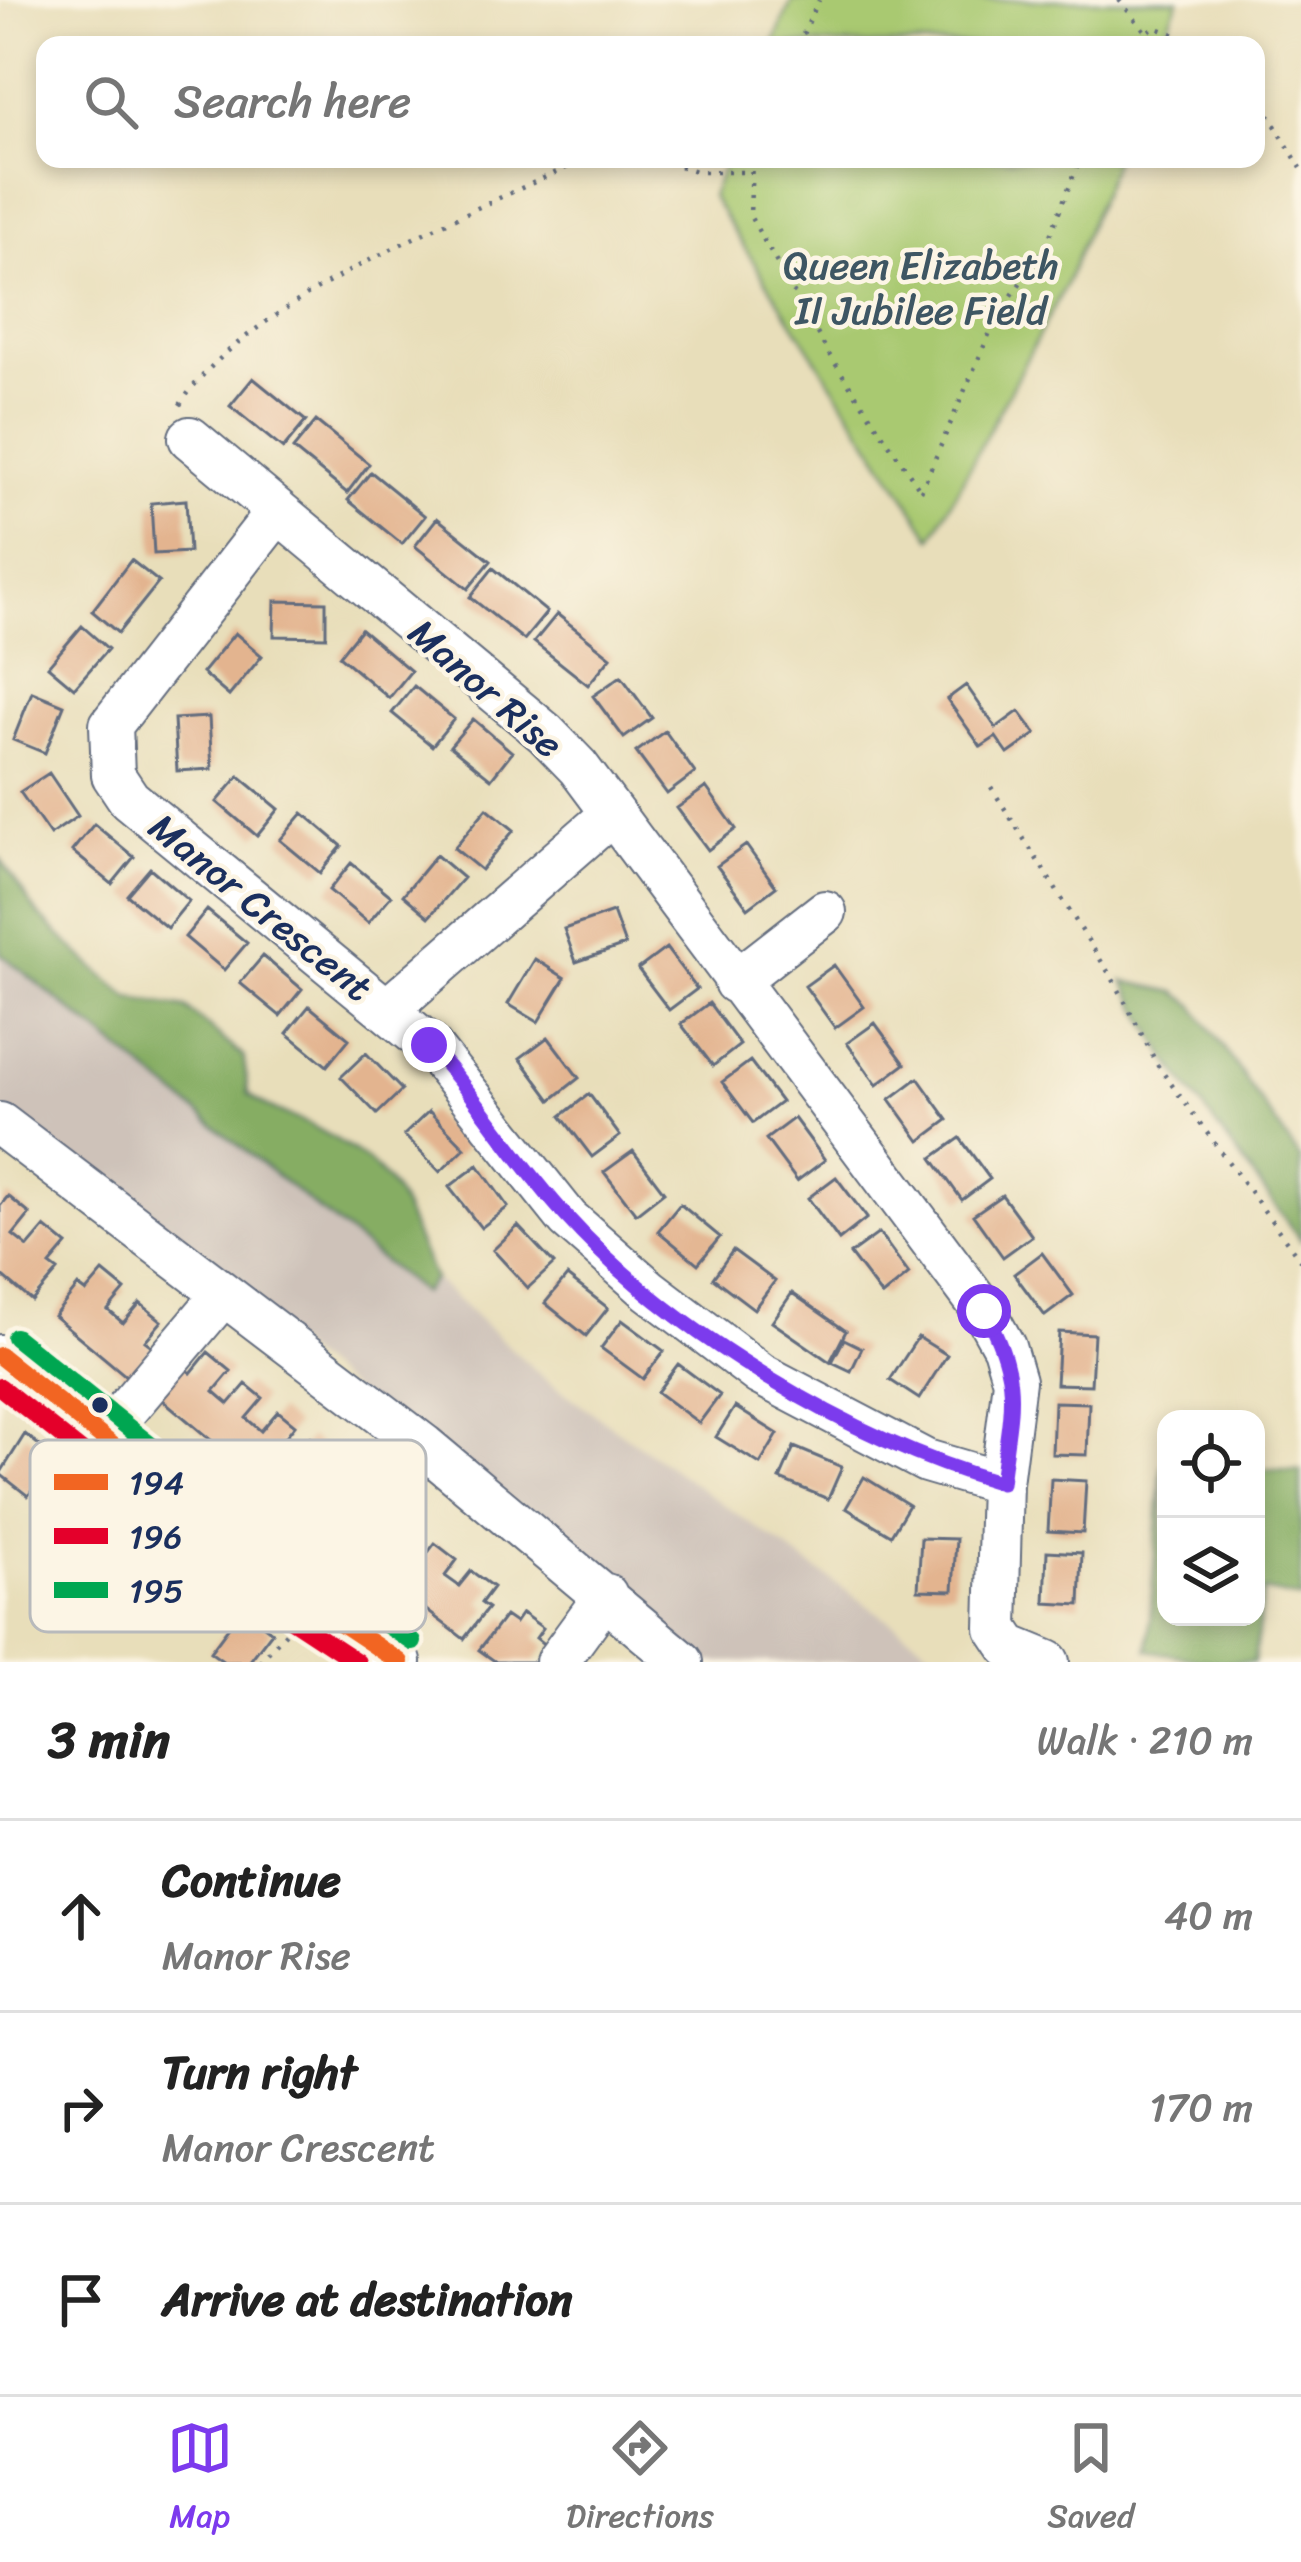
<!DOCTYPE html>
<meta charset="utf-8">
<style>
:root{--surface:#fff;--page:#f2f2f2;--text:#222;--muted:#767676;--line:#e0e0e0;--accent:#7c3aed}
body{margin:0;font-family:Sriracha,sans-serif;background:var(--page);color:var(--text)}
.controls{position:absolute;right:36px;bottom:36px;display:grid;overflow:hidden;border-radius:24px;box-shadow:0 6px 18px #0003}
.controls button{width:108px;height:108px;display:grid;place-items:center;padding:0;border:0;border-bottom:3px solid var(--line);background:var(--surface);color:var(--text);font:60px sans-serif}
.stop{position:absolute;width:36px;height:36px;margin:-27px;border:9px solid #7c3aed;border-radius:50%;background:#fff}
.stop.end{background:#7c3aed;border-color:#fff;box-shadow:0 3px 12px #0008}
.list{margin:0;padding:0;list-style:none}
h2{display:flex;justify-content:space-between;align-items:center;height:156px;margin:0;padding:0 48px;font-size:51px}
h2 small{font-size:39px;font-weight:400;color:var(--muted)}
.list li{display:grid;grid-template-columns:78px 1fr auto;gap:36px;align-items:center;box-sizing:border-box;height:192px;padding:0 48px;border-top:3px solid var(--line)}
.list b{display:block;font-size:45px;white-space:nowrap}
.list p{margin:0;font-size:39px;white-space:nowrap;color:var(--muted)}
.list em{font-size:39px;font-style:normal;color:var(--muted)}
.icon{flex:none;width:66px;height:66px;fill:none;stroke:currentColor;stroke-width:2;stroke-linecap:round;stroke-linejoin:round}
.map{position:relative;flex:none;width:1301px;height:1662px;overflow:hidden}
.search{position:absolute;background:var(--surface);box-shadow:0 6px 18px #0003;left:36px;right:36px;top:36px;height:132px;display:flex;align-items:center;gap:30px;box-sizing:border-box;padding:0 42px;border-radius:24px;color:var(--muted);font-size:45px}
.sheet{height:732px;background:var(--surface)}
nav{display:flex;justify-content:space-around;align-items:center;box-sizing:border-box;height:168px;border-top:3px solid var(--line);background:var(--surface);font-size:33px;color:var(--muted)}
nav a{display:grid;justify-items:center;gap:6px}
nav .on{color:var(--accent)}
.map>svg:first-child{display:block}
.industrial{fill:#cec2b9}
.green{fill:#a9c971;stroke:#627c68;stroke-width:3}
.forest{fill:#86ad63;stroke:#506e60;stroke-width:3}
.building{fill:#e3b48f}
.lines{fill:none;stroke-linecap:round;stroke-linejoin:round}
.minor-casing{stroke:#636c7e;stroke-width:46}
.path{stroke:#636c7e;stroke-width:4.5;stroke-dasharray:3 9;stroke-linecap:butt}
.minor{stroke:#fff;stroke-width:42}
.bus-1-casing{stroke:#fcf5e5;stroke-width:27}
.bus-2-casing{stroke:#fcf5e5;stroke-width:27}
.bus-3-casing{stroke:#fcf5e5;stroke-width:27}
.bus-1{stroke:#f26522;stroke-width:18}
.bus-2{stroke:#e4002b;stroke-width:18}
.bus-3{stroke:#00a651;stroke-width:18}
.route{stroke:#7c3aed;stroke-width:15}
.bus-dot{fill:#1b2f5e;stroke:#fcf5e5;stroke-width:4.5}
.labels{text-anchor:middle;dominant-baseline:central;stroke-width:9;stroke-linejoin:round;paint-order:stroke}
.park-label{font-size:39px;fill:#3e5663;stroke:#fcf5e5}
.street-label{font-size:39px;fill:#1b2f5e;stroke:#fcf5e5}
.key{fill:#fcf5e5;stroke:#b8babc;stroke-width:3}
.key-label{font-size:33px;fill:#1b2f5e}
</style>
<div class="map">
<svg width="1301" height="1662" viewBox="0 0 1301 1662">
<rect width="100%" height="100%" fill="#fcf5e5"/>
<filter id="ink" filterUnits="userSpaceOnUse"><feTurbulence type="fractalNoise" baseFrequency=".00833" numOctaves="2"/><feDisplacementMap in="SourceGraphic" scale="24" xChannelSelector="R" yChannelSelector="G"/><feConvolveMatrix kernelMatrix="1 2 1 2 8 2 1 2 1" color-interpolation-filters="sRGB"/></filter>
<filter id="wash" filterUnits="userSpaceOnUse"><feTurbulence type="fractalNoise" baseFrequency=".004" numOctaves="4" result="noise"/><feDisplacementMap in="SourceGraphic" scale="48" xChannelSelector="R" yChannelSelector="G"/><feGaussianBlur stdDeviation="2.7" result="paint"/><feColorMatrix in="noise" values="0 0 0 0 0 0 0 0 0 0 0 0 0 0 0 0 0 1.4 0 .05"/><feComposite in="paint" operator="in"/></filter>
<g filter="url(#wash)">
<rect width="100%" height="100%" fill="#e8deba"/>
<path class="industrial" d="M0,953l422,339 12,-13 111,100 403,283h-258l-690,-554z"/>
<path class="green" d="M792,0h387l-19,45h-387z
M727,159h388l-50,127 -133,252 -221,-342z"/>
<path class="forest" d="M0,858l37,55 57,55 36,30 56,10 58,49 4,37c22,18 44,21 68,34 87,47 79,67 118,151l-12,14 -422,-340z
M1124,981l52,11 18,13 107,155v81l-134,-182z
M1162,1465l4,152h90v-148l45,2v128l-38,-8 -9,71h-43l-63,-12z"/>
<g id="blocks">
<path class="building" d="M253,378l53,43 -23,28 -53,-43z
M316,421l53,43 -22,29 -54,-44z
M371,472l54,44 -23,28 -54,-44z
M186,500l3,52 -35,2 -3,-51z
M437,518l54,43 -23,28 -53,-43z
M131,560l28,22 -41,51 -26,-22z
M493,568l54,44 -23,28 -54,-43z
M275,601l51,1v35l-52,-1z
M557,614l54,43 -23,28 -54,-43z
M82,626l26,23 -34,39 -26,-22z
M361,629l50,42 -22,27 -50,-42z
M235,633l27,23 -33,40 -27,-23z
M621,676l31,42 -28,20 -31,-42z
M966,685l30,43 23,-17 17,23 -28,20 -12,-17 -15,10 -34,-48z
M414,686l40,33 -22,27 -40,-33z
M32,692l32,13 -19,48 -32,-13z
M209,717l3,52 -35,2 -3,-52z
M473,719l39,33 -21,27 -41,-33z
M665,731l30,42 -28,21 -31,-42z
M49,773l29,43 -28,19 -30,-43z
M239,776l40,33 -22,27 -40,-34z
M706,787l30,42 -28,21 -31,-42z
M487,808l27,22 -33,40 -27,-22z
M303,813l39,33 -22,27 -40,-33z
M94,824l40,33 -22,27 -40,-33z
M746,845l30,42 -28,21 -31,-42z
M436,855l27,23 -34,39 -26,-22z
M351,863l40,33 -23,27 -39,-33z
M150,868l39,33 -22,27 -40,-33z
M207,910l40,33 -23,27 -39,-33z
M613,912l12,33 -49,17 -12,-33z
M666,948l31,41 -28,21 -31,-41z
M263,956l39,33 -22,27 -40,-33z
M535,959l30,19 -27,44 -30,-18z
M834,965l30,42 -29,21 -30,-42z
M709,1003l31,42 -27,21 -32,-42z
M309,1006l40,33 -22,27 -40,-33z
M875,1023l30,41 -28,21 -30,-42z
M548,1037l31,41 -28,22 -31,-42z
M366,1053l36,37 -25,24 -36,-37z
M750,1061l31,41 -28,21 -31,-41z
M918,1078l30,42 -28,21 -30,-42z
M589,1094l31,42 -28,21 -31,-41z
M429,1111l36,37 -25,24 -36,-37z
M794,1118l31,42 -28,21 -31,-42z
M960,1138l30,41 -28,21 -30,-42z
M633,1151l31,41 -28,22 -32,-42z
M478,1165l30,42 -27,21 -32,-41z
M836,1177l31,41 -28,22 -31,-42z
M1002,1195l30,41 -29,21 -30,-42z
M8,1196l22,18 -17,21 15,12 17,-20 22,18 -17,20 8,6 -26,30 -32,-27v-68z
M680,1204l40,33 -22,27 -40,-33z
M518,1226l36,38 -26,24 -35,-38z
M879,1233l30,41 -27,22 -32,-42z
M733,1250l42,31 -21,28 -41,-31z
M1042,1253l31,42 -28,21 -31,-42z
M103,1272l22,18 -17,20 15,13 17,-20 22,18 -17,20 8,6 -26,30 -73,-61 24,-30 8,6z
M567,1276l41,32 -22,28 -41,-33z
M792,1293l54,38 -16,31 -58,-40z
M622,1320l42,31 -21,28 -42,-31z
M1059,1332l35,2 -3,51 -35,-1z
M918,1337l29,18 -28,44 -29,-19z
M844,1339l18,9 -11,23 -19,-9z
M208,1352l23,19 -17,20 8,7 7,6 17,-20 17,14 -17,20 15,13 17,-20 17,14 -16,20 14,13 17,-21 17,15 -17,20 15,12 17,-20 22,19 -17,20 7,6 -25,30 -172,-144 25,-30 9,8z
M678,1364l42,31 -21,28 -42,-31z
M1054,1402l35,1 -2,52 -35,-1z
M735,1407l43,27 -18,30 -44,-27z
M25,1434l32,25 -29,37 -28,-22z
M794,1447l48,20 -14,32 -48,-20z
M864,1477l45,28 -18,30 -45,-27z
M1051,1479l35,2 -3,52 -35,-2z
M399,1516l22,17 -12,15 14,11 12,-16 22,17 -12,16 14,10 12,-15 22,16 -12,16 7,5 -24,31 -106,-81 23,-31 6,5z
M921,1538l35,1 -3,52 -35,-1z
M1047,1551l35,2 -2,52 -35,-2z
M242,1609l30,23 -23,30h-25l-14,-10z
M522,1613l21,15 -7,10 10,8 -12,16h-38l-17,-12 26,-34 10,7z"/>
</g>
</g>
<g filter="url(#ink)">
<use href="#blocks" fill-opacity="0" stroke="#636c7e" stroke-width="3"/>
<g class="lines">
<g class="minor-casing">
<path id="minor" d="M190,438l355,295 33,34 406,544 20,36 10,34 -13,102 -4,145 12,18 39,16
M277,512l-166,213 2,50 16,24 300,246 139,174 81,71 111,84 166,87 75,22
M735,982l90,-70
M387,1010l225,-196
M0,1124l424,322 258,216
M0,1356l308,245 92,61
M102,1438l120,-142
M308,1601l116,-155
M557,1662l49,-67"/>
</g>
<path class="path" d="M1119,0l25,30
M798,45l21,-45
M1130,45l24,-18 49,18
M1256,94l45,74
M657,159l42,13h47
M752,159l-2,57 80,140 91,135
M180,405c64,-104 293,-193 405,-246
M921,491l74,-170 52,-78 33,-84
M991,787l126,199 41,80 143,195
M260,1662l28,-32"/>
<use href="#minor" class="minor"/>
<g class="bus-1-casing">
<path id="bus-1" d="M0,1356l308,245 92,61"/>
</g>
<g class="bus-2-casing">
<path id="bus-2" d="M0,1387l293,233 64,42"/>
</g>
<g class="bus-3-casing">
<path id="bus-3" d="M15,1337l307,245 91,60"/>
</g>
<use href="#bus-1" class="bus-1"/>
<use href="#bus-2" class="bus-2"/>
<use href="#bus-3" class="bus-3"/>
</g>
</g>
<g class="lines" filter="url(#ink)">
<path class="route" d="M429,1045c50,54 88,118 138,172 105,116 284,223 434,266 9,-75 22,-102 -17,-172"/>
</g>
<circle class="bus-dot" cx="100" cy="1405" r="10"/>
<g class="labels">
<g class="park-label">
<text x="921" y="265">Queen Elizabeth<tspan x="921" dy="45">II Jubilee Field</tspan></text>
</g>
<g class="street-label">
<text transform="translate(486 688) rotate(41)">Manor Rise</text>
<text transform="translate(261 907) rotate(39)">Manor Crescent</text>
</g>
</g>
<rect x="30" y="1440" width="396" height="192" rx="18" class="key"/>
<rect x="54" y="1474" width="54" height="16" fill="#f26522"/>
<rect x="54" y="1528" width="54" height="16" fill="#e4002b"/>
<rect x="54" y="1582" width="54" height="16" fill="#00a651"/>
<g class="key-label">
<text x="129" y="1494">194</text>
<text x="129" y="1548">196</text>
<text x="129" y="1602">195</text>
</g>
</svg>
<div class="controls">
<button><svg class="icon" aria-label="locate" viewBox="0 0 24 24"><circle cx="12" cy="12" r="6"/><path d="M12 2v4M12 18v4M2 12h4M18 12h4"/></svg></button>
<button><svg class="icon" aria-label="layers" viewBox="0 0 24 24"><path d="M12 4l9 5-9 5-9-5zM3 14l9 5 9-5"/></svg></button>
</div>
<div class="stop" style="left:984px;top:1311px"></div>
<div class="stop end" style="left:429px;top:1045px"></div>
<div class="search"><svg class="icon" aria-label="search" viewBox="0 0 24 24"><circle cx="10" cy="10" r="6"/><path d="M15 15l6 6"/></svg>Search here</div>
</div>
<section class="sheet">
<h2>3 min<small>Walk · 210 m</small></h2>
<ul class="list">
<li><svg class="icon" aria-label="ahead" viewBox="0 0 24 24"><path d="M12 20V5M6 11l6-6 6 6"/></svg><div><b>Continue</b><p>Manor Rise</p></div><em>40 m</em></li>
<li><svg class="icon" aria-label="right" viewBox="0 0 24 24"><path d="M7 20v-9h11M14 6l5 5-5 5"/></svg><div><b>Turn right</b><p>Manor Crescent</p></div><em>170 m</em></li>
<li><svg class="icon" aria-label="arrive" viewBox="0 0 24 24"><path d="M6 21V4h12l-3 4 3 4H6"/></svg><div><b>Arrive at destination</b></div></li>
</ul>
</section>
<nav>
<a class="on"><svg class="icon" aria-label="map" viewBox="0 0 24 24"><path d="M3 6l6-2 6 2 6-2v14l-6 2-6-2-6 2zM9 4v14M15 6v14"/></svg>Map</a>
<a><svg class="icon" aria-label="directions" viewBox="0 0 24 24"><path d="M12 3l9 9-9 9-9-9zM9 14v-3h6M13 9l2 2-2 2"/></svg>Directions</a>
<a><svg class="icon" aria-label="saved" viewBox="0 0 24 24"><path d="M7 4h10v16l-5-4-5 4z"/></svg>Saved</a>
</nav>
